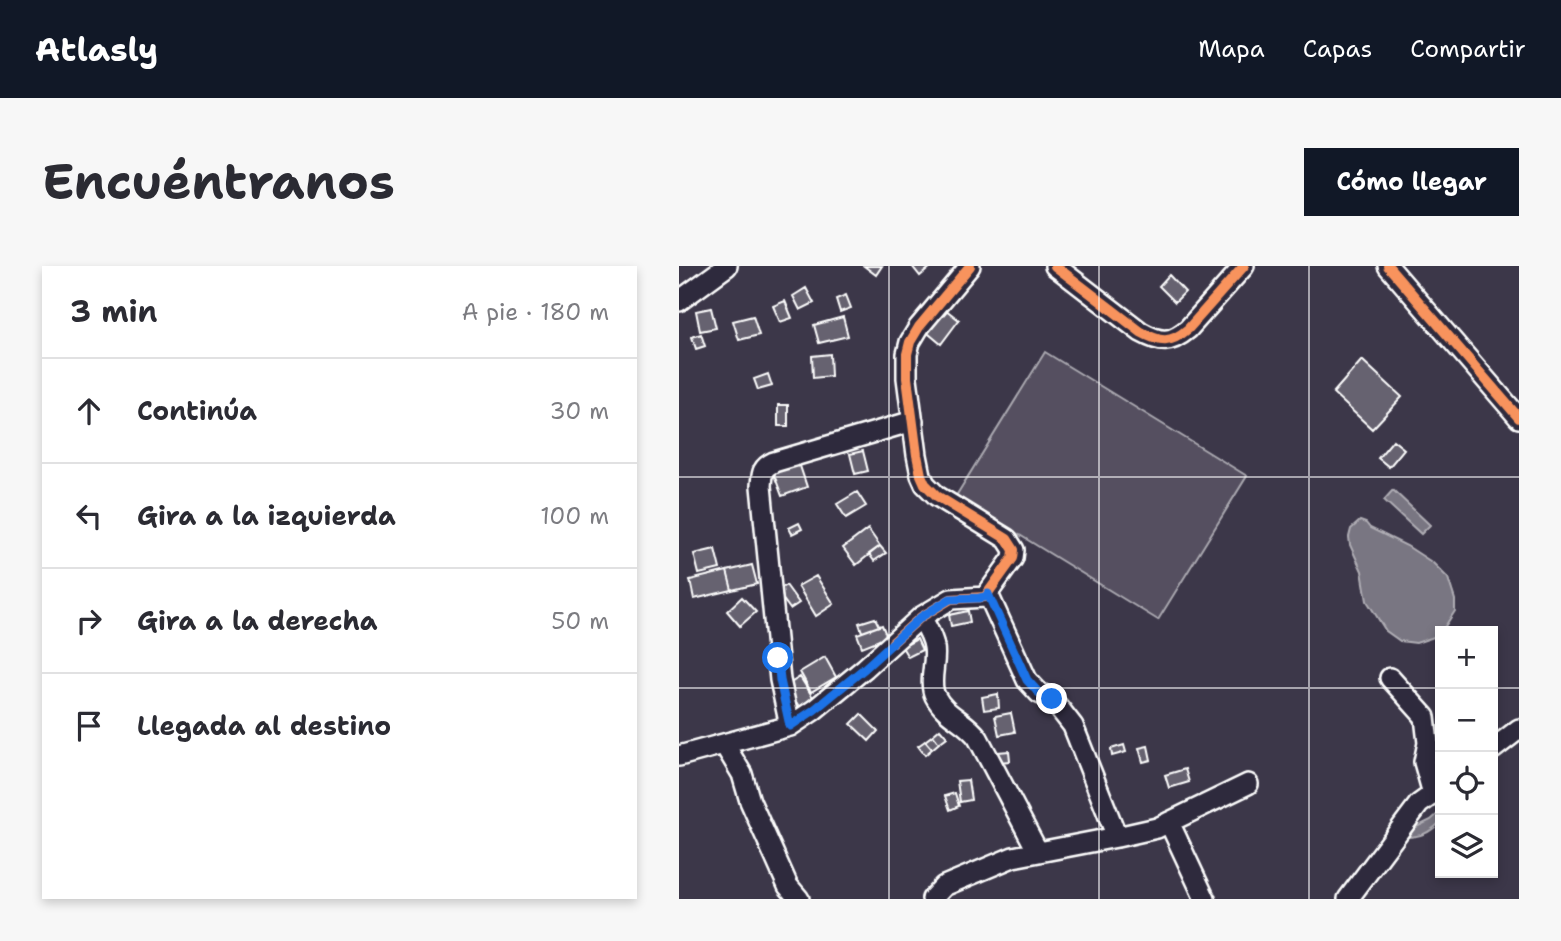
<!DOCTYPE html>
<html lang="es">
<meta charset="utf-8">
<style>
:root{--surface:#fff;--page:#f7f7f7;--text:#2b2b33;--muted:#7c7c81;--line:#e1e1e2;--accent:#111827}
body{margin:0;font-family:"Shantell Sans",sans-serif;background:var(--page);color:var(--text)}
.controls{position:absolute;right:21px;bottom:21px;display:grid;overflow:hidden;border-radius:0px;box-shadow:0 4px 10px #0003}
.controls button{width:63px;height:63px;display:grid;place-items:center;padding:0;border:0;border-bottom:2px solid var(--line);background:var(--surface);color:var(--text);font:35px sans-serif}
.stop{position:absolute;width:21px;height:21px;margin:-16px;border:5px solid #1a73e8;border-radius:50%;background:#fff}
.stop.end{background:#1a73e8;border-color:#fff;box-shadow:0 2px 7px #0008}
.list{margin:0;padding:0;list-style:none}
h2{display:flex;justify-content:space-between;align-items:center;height:91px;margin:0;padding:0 28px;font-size:30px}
h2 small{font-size:23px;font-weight:400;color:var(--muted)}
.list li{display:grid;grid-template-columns:46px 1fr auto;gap:21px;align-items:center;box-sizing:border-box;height:105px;padding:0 28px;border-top:2px solid var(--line)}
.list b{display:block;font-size:26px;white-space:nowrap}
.list em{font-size:23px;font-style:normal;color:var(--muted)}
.icon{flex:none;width:38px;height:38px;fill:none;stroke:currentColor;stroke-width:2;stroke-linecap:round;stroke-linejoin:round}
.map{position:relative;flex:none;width:840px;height:633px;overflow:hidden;border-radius:0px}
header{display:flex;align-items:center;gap:42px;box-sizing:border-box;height:98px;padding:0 35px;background:var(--accent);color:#fff}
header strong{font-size:33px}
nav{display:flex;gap:38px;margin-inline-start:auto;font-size:24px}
.intro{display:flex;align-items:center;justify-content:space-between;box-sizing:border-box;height:168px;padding:0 42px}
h1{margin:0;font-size:49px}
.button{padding:18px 32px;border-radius:0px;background:var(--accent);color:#fff;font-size:24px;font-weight:700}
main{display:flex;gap:42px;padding:0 42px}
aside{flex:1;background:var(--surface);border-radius:0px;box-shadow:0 4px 10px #0003}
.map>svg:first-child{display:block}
.green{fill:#555060;stroke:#aaa8b0;stroke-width:2}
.water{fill:#797682;stroke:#afadb4;stroke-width:2}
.building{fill:#666270;stroke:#fff;stroke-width:2}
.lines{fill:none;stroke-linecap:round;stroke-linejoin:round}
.minor-casing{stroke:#fff;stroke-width:24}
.minor{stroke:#2f2a3d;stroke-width:19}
.cycleway-casing{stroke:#2f2a3d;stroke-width:15}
.cycleway{stroke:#f8935d;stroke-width:10}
.route{stroke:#1a73e8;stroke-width:9}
.grid{fill:none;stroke:#fff;stroke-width:2;stroke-opacity:0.55}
</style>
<header>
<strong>Atlasly</strong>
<nav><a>Mapa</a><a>Capas</a><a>Compartir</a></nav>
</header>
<div class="intro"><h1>Encuéntranos</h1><a class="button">Cómo llegar</a></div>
<main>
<aside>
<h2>3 min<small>A pie · 180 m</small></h2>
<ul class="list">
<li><svg class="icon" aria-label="ahead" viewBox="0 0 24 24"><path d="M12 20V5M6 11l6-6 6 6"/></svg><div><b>Continúa</b></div><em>30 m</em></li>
<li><svg class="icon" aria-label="left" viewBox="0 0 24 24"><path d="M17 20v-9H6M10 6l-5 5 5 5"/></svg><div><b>Gira a la izquierda</b></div><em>100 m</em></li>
<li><svg class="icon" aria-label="right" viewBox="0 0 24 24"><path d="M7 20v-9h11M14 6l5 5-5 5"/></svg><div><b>Gira a la derecha</b></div><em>50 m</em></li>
<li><svg class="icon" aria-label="arrive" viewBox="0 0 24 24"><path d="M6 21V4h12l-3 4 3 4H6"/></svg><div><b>Llegada al destino</b></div></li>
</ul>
</aside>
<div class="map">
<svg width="840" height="633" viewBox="0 0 840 633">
<rect width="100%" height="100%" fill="#3c3749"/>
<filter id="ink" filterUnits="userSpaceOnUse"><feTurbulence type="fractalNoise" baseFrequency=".0143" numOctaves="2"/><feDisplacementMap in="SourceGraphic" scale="14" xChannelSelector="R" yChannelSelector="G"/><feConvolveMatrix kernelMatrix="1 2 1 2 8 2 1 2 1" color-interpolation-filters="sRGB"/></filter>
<g filter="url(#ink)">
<path class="green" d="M366,86l202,124 -89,144 -202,-124z"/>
<path class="water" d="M714,224l37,35 -9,9 -37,-34z
M681,255l6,2 4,5 37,18 26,17 15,15 7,22v11l-13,20h-2v4l-24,8 -16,-2 -14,-10 -19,-30 -5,-30 -12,-26 -1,-8 2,-8z
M761,546v10c-10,11 -20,15 -34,15l4,-7 21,-10z"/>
<path class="building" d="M185,0h18l-6,9z
M233,0h20l-12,10z
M490,9l16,17 -10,10 -16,-16z
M127,22l8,15 -14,7 -7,-14z
M167,29l5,13 -11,4 -4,-13z
M106,35l7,17 -12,4 -7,-16z
M262,40l18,14 -18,24 -18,-15z
M32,42l5,20 -16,3 -4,-20z
M74,50l6,19 -20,5 -6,-19z
M164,51l5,19 -29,7 -5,-18z
M22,68l4,12 -9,3 -4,-12z
M151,88l1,22 -18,2 -1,-22z
M683,94l40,37 -30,32 -39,-36z
M89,108l4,12 -14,4 -4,-11z
M99,139h10v21h-10z
M714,174l11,9 -15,18 -11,-9z
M184,185l5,20 -13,3 -5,-20z
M120,197l8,24 -25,9 -9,-24z
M178,226l9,14 -20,12 -9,-14z
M120,257l3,6 -10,5 -3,-6z
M189,263l12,17 -24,19 -13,-17z
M201,280l6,7 -12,8 -5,-7z
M36,283l5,20 -21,5 -5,-20z
M73,299l5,19 -25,6 -5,-19z
M48,305l5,19 -38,9 -4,-19z
M137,310l18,28 -18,12 -18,-30z
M107,319l13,18 -9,6 -13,-18z
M63,331l14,15 -16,14 -13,-15z
M289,345l2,11 -19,4 -2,-11z
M196,352l4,8 -17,6 -3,-9z
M203,359l5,12 -25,10 -5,-13z
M238,373l5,11 -14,7 -6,-10z
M146,391l11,20 -25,15 -11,-20z
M121,411l14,22 -14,9 -14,-22z
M319,428l1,14 -15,2 -2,-13z
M332,447l4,19 -16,3 -4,-19z
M182,448l17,17 -9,10 -18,-17z
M261,463l7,8 -8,6 -6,-8z
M254,469l6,8 -7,6 -7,-8z
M246,475l7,8 -7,6 -7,-9z
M445,479l2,7 -14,4 -1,-7z
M469,480l3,14 -8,2 -4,-14z
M330,485l1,10 -11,1 -1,-10z
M506,503l4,13 -20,6 -4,-13z
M289,514l3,20 -11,2 -3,-21z
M276,527l4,13 -9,4 -5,-14z"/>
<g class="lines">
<g class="minor-casing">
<path id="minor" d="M376,0l86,66c20,11 29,12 47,-3l56,-63
M709,0l131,152
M0,35l48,-35
M309,328l39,86 12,13 13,6 21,27 44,111
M242,351c5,9 12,20 13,30 3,16 -6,34 1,49 11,21 30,24 43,42l60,114
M711,412l35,39 3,26 -4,19 9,32
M111,460l-10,-46 -19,-194c1,-12 0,-18 13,-24l139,-41
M45,478l18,30 8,27 38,85 11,13
M814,483l26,-20
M0,490l111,-30 24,-16 51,-42 56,-51 30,-18 34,-2 28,-39 1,-8 -7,-11 -70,-43 -12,-12 -4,-9 -4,-20 -10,-77v-24l3,-12 9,-15 51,-61
M490,556l36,77
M253,633l12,-13 69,-29 104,-20 40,-9 91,-44
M669,633l71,-95 21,-15"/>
</g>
<use href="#minor" class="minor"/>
<g class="cycleway-casing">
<path id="cycleway" d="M376,0l86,66c20,11 29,12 47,-3l56,-63
M709,0l131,152
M214,376l28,-25 30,-18 34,-2 28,-39 1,-8 -7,-11 -70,-43 -12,-12 -4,-9 -4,-20 -10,-77v-24l3,-12 9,-15 51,-61"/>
</g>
<use href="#cycleway" class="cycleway"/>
</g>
</g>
<g class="lines" filter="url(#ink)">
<path class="route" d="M99,392l2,22 10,46 24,-16 51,-42 56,-51 29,-18 29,-1 6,-1 3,-3 39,86 12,13 13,6"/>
</g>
<path class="grid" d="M210,0v633M420,0v633M630,0v633M0,211h840M0,422h761M814,422h26"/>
</svg>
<div class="controls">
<button>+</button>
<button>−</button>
<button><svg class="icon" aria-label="locate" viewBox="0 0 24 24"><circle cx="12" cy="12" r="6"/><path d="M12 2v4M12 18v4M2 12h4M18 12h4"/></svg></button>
<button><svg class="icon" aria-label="layers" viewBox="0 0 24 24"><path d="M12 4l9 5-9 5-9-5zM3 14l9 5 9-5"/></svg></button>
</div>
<div class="stop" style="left:99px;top:392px"></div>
<div class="stop end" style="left:373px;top:433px"></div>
</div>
</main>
